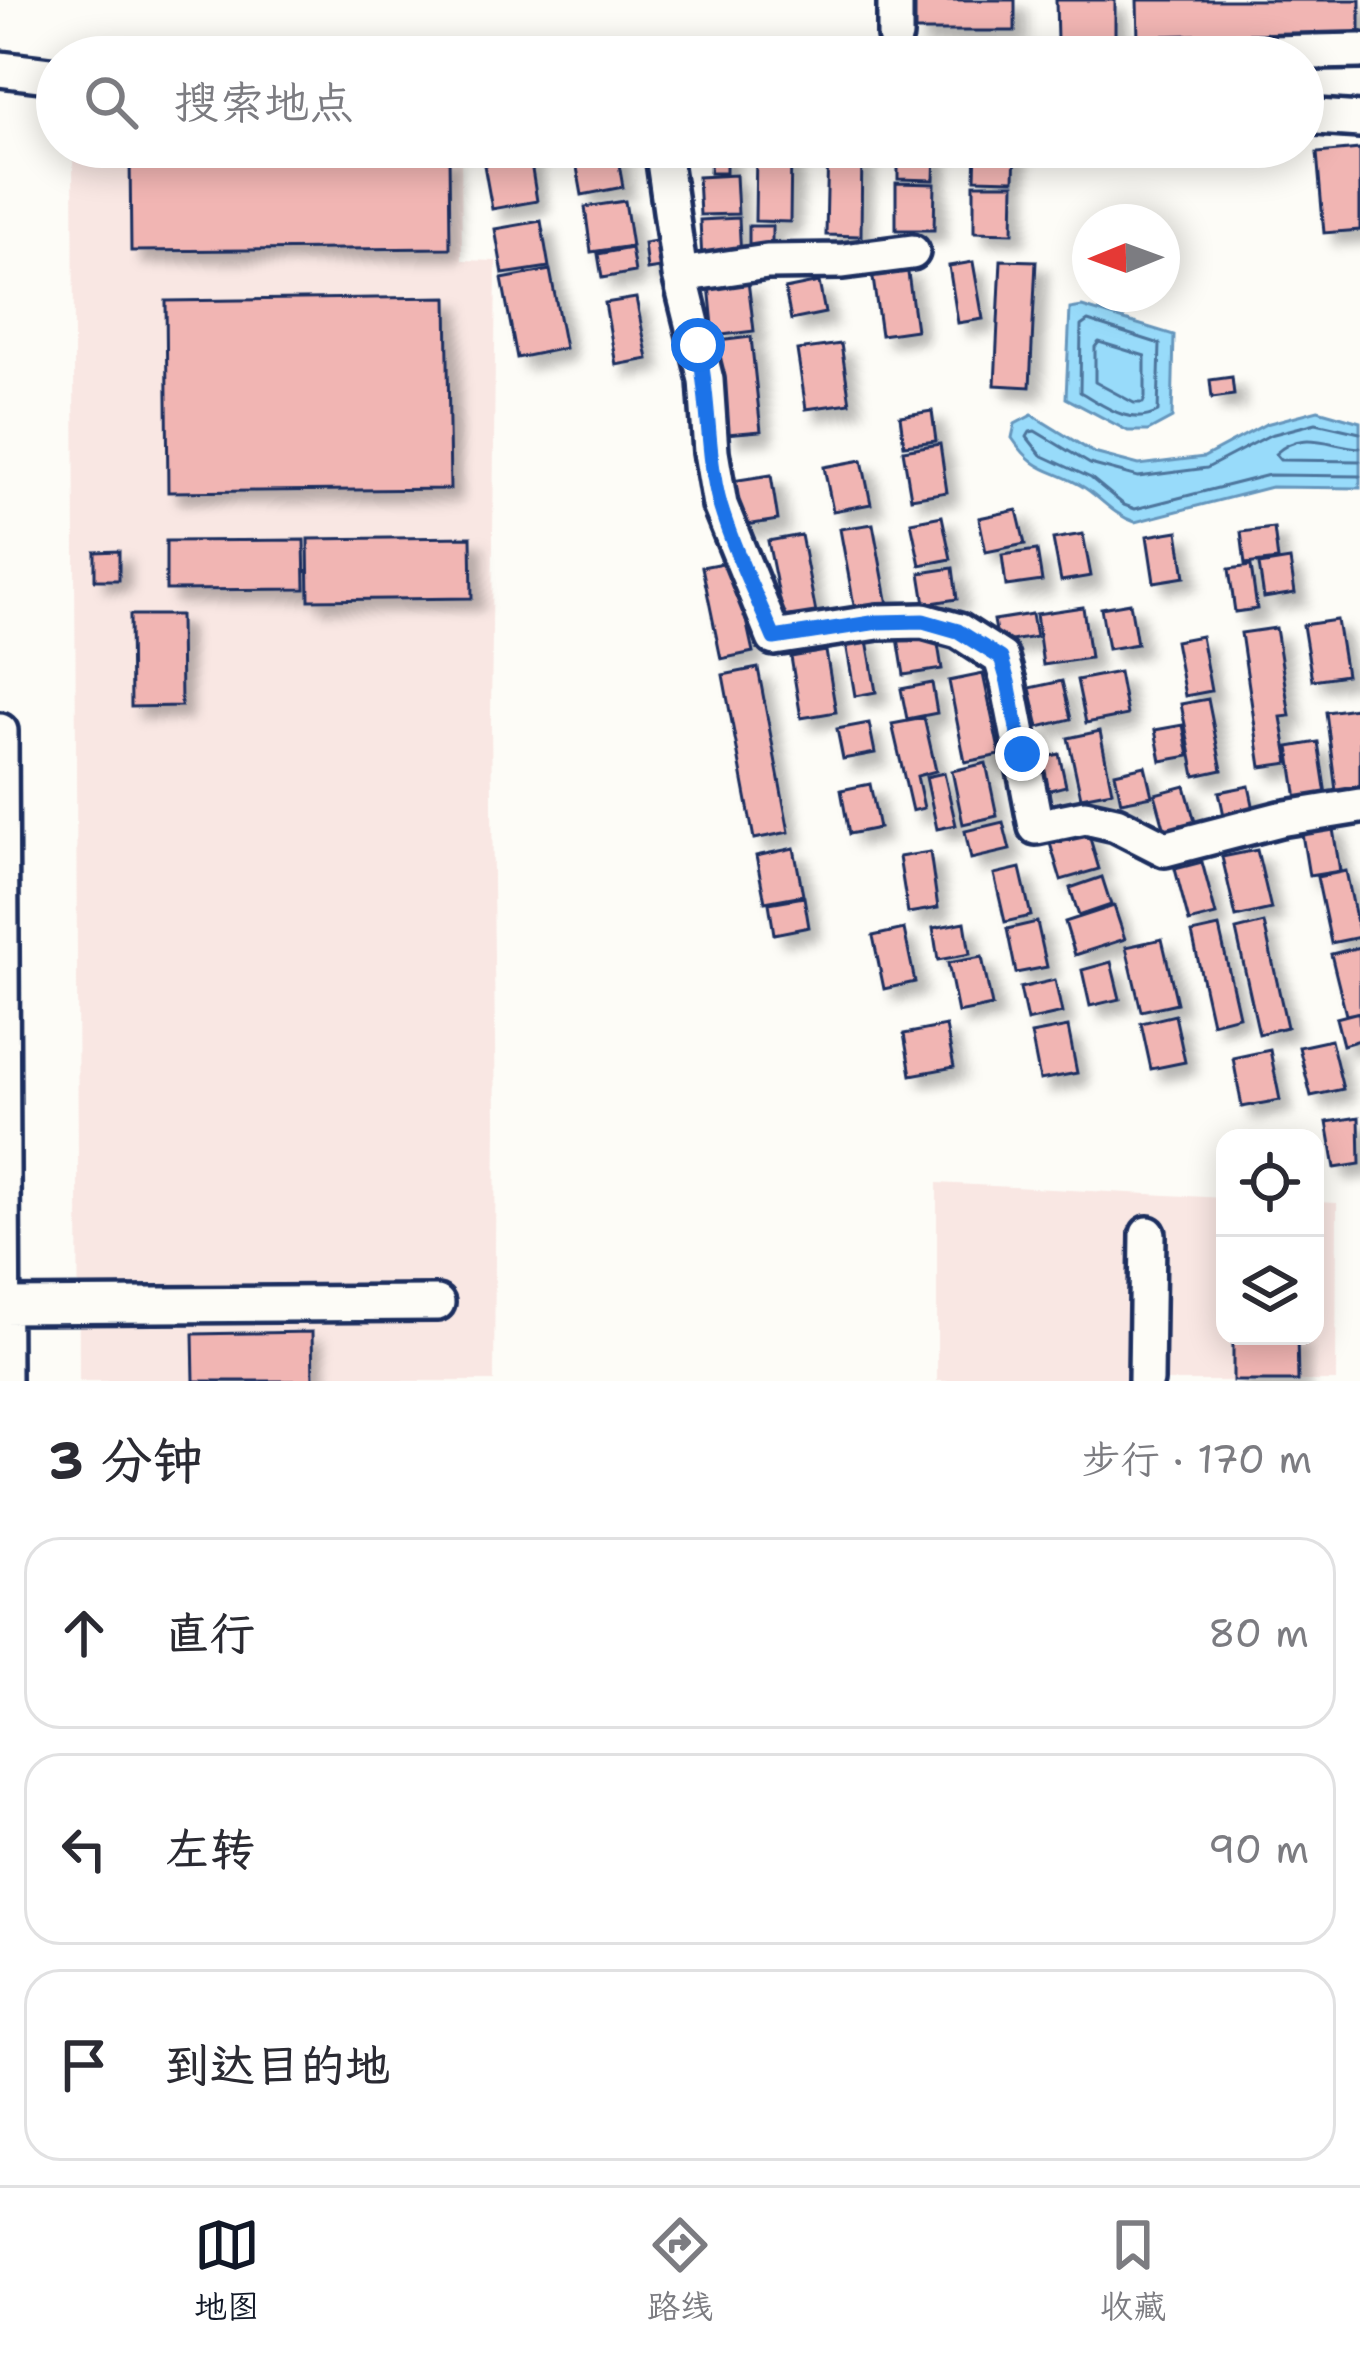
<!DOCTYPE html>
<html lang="zh">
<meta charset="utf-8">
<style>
:root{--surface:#fff;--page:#f7f7f7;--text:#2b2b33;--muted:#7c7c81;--line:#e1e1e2;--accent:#111827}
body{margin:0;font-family:"Shantell Sans","LXGW WenKai TC",sans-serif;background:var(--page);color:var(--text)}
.controls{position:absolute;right:36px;bottom:36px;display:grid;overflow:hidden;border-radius:24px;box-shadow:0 6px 30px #0003}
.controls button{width:108px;height:108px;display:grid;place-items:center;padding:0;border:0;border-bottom:3px solid var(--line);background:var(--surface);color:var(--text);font:60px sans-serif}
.compass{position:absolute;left:1072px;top:204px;width:108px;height:108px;border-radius:50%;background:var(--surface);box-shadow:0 6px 30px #0003;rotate:269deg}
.stop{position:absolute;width:36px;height:36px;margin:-27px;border:9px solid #1a73e8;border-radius:50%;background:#fff}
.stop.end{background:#1a73e8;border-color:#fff;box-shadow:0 3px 12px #0008}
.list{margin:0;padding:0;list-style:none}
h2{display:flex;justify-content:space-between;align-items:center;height:156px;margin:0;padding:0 48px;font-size:51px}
h2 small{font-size:39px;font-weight:400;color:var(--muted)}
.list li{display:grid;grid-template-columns:78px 1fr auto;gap:36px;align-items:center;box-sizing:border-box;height:192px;margin:0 24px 24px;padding:0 24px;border:3px solid var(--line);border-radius:36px}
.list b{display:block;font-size:45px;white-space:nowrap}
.list em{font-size:39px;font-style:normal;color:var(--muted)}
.icon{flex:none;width:66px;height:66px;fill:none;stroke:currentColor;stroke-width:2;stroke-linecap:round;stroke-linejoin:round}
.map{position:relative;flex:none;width:1360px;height:1381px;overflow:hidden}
.search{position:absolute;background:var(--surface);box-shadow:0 6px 30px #0003;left:36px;right:36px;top:36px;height:132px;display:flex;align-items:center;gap:30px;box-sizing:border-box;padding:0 42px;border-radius:66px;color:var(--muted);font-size:45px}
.sheet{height:804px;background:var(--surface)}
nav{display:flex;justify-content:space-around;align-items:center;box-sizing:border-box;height:168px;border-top:3px solid var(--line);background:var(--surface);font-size:33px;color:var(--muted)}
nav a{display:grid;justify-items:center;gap:6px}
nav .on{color:var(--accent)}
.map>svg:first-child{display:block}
.built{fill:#f9e7e3}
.water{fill:#98dbfa;stroke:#6696bc;stroke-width:3}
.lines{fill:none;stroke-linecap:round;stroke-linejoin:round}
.shore{stroke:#4d749c;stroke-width:3}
.building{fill:#f1b5b3;stroke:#1b2f5e;stroke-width:3;filter:url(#shadow)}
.minor-casing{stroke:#1b2f5e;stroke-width:42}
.minor{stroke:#fdfcf7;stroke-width:33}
.route{stroke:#1a73e8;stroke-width:15}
</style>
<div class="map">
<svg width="1360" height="1381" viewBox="0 0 1360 1381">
<defs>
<filter id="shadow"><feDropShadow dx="11" dy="11" stdDeviation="6" flood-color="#0004"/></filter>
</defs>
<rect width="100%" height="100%" fill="#fdfcf7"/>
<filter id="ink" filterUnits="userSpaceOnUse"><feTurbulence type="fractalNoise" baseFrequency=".00833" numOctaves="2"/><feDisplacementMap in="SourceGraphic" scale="24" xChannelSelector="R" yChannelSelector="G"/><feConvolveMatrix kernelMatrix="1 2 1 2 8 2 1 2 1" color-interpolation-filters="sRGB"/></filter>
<g filter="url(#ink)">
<path class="built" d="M73,147h388l1,113 34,1 -5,461 5,397 -2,262h-415z
M937,1183l288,15v138h90v-134l22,1 -1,178h-399z"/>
<path class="water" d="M1082,307l92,28 -2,83 -24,13h-20l-62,-33 4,-89z
M1318,410l42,12v66l-89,-1 -136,35c-21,-7 -32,-22 -50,-34 -34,-21 -47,-12 -73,-50l3,-14 17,-9 62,38 45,12 65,-8 62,-33z"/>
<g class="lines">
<path class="shore" d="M1088,321l72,23 -2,68c-28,15 -53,-6 -78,-20l1,-66z
M1099,342l46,14v42l-2,5h-9l-39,-21v-35z
M1360,433l-44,-10 -46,12 -63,33 -69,9 -48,-13 -55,-33 -5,1 -3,5 14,18 50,23 33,27 11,4 134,-34 91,1
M1360,448c-31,-2 -57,-20 -85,6l5,6 80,1"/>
</g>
<path class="building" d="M915,0h100v31h-100z
M1056,0h59v40l-58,1z
M1137,0h223v34l-222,6z
M484,147h46l1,5 -44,8z
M595,147h21l7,40 -41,8 -8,-44z
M711,147h15v26h-16z
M756,147h35l-1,75 -35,-1z
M828,147h34l-1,89 -35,-1z
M898,147h37l-1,33 -36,-1z
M976,147h39l-1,33 -39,-1z
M1360,149v81l-36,3 -7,-80z
M449,153l1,95 -319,3 -1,-95z
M530,157l7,44 -45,8 -8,-44z
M736,175l2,39 -38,1 -2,-38z
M896,183l39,1 -1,46h-38z
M974,184h40l-1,49 -39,-1z
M625,201l7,45 -41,6 -6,-45z
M739,218l2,41 -39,3 -2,-42z
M541,221l8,46 -46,7 -8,-45z
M749,226h23v26h-23z
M662,240l4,27 -19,3 -3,-27z
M631,248l4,24 -33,6 -4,-24z
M1001,260l35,1 -6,126 -35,-2z
M973,262l10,57 -25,4 -9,-57z
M907,266l9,64 -35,5 -9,-64z
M550,270l15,78 -48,10 -15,-79z
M748,281l6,50 -40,5 -5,-51z
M819,282l6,31 -34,7 -6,-31z
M447,297l3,192 -282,3 -2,-191z
M636,298l12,61 -32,6 -11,-62z
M751,337l10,94 -34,3 -9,-93z
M841,344l9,59 -44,6 -9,-59z
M1232,377l2,18 -22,3 -2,-18z
M932,411l4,30 -32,4 -4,-29z
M940,444l7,48 -36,6 -8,-48z
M862,460l9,44 -38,7 -9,-44z
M771,475l7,45 -38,6 -8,-45z
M1017,510l8,34 -39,8 -7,-34z
M942,516l9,43 -31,6 -9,-43z
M873,524l16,86 -33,6 -16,-87z
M1274,528l4,32 -33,4 -4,-32z
M1178,531l7,46 -31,5 -7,-46z
M1083,534l8,42 -30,5 -8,-42z
M801,535l17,88 -32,7 -18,-89z
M471,537l1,61 -163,2 -1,-61z
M304,540l1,49 -139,1v-49z
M1037,550l5,31 -36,5 -4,-31z
M119,551v29h-24v-28z
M1290,560l5,33 -31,5 -5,-33z
M733,561l20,91 -32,7 -19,-92z
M1251,566l6,43 -22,3 -6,-43z
M953,568l4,31 -32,5 -5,-31z
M1130,603l7,41 -29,5 -7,-41z
M1083,607l7,51 -47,7 -7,-51z
M1032,614l4,23 -38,6 -4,-23z
M130,615h50l1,91 -50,1z
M1337,620l9,55 -34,5 -9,-55z
M1276,628l14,88 -9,1 8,46 -28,4 -20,-134z
M936,632l6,37 -38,6 -6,-37z
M866,634l10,58 -21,4 -10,-59z
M1201,636l10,55 -26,5 -10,-55z
M826,651l10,61 -35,6 -10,-61z
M758,668l31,164 -35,7 -31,-164z
M1119,672l8,43 -41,8 -9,-43z
M983,674l17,81 -35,7 -16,-81z
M1062,681l9,38 -32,8 -9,-39z
M932,683l5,30 -30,6 -6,-30z
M1208,699l14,71 -27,6 -14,-72z
M1356,708l4,32v56l-23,3 -11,-87z
M924,718l12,53 -19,5 7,32 -12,3 -20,-87z
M869,723l6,30 -32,6 -6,-30z
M1183,725l6,31 -28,5 -6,-31z
M1100,731l12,60 -31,6 -13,-59z
M1318,742l9,59 -29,5 -9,-59z
M1059,754l7,32 -28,7 -7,-32z
M986,763l11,53 -34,8 -11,-53z
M1145,766l7,30 -31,6 -6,-29z
M944,773l12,52 -19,4 -11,-52z
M870,784l9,44 -30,6 -8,-44z
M1185,786l12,43 -30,9 -12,-44z
M1249,786l7,33 -30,6 -7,-33z
M1003,822l7,28 -39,9 -6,-28z
M1332,823l8,48 -31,5 -8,-48z
M1087,828l12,41 -38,11 -12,-40z
M794,848l9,47 -38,7 -9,-46z
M1257,850l14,59 -35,8 -14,-60z
M930,852l8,56 -30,5 -9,-56z
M1202,862l14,53 -27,7 -14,-53z
M1020,868l11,48 -26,6 -11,-48z
M1346,871l14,66 -29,6 -14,-66z
M1102,877l9,28 -32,11 -9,-28z
M804,897l5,30 -35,7 -5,-31z
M1114,906l11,33 -50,16 -10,-33z
M965,922l5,32 -32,6 -5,-32z
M1037,922l10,45 -31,6 -9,-44z
M1264,923l23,104 -28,7 -23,-104z
M1219,927l20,89 -27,7 -20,-90z
M904,929l11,53 -31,7 -11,-53z
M1162,939l15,64 -36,8 -15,-64z
M1360,947v65l-14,3 -15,-61z
M982,957l10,49 -34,7 -10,-50z
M1111,962l9,37 -30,7 -8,-36z
M1055,980l7,33 -35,8 -7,-33z
M1359,1012l1,28 -17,5 -7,-27z
M1175,1015l10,47 -34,7 -10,-46z
M946,1026l8,41 -43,8 -7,-41z
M1068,1027l9,46 -37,7 -9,-46z
M1331,1040l12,49 -32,7 -12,-49z
M1270,1050l10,50 -38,7 -9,-49z
M1359,1117l1,47 -25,4 -8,-46z
M312,1332l1,49h-119l-1,-47z
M1233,1336h64l1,45h-65z"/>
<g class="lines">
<g class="minor-casing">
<path id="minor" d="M895,0v36
M1124,56l236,-5
M0,69l57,7
M1303,116l57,4
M662,147l18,128 26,105 5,72 9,53 54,133 104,-16 45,-1 36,10 42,27 7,24 28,145 49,-10 31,7 49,25 115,-30 80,-13
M680,275l87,-13 76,-1 69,-9
M0,731l3,650
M3,1306l434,-3
M1146,1381l2,-147"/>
</g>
<use href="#minor" class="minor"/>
</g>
</g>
<g class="lines" filter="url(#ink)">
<path class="route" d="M698,345c12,53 8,108 22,160 13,44 36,90 54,133l104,-16 45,-1 35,10 43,27 7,24 14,72"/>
</g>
</svg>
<div class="controls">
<button><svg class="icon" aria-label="locate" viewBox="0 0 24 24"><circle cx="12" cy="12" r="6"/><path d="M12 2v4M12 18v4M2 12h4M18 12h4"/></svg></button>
<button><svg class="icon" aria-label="layers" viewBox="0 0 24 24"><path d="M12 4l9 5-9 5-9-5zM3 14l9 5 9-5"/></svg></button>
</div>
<svg class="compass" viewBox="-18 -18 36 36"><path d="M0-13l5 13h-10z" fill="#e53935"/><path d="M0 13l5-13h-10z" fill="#7c7c81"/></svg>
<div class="stop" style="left:698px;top:345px"></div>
<div class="stop end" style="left:1022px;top:754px"></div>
<div class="search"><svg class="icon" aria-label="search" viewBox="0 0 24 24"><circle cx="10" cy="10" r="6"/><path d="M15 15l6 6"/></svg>搜索地点</div>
</div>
<section class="sheet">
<h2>3 分钟<small>步行 · 170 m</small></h2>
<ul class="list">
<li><svg class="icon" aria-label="ahead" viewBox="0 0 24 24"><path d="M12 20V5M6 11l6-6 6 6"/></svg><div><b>直行</b></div><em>80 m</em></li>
<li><svg class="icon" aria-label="left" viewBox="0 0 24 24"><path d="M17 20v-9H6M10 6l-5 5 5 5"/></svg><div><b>左转</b></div><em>90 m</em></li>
<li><svg class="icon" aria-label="arrive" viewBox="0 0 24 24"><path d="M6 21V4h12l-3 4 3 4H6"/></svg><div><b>到达目的地</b></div></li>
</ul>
</section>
<nav>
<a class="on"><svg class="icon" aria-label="map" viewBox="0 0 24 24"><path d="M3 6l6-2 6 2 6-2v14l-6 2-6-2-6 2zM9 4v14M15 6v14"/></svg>地图</a>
<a><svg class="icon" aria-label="directions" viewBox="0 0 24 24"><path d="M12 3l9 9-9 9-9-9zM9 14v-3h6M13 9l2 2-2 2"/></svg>路线</a>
<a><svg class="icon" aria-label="saved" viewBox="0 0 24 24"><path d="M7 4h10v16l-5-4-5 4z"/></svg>收藏</a>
</nav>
